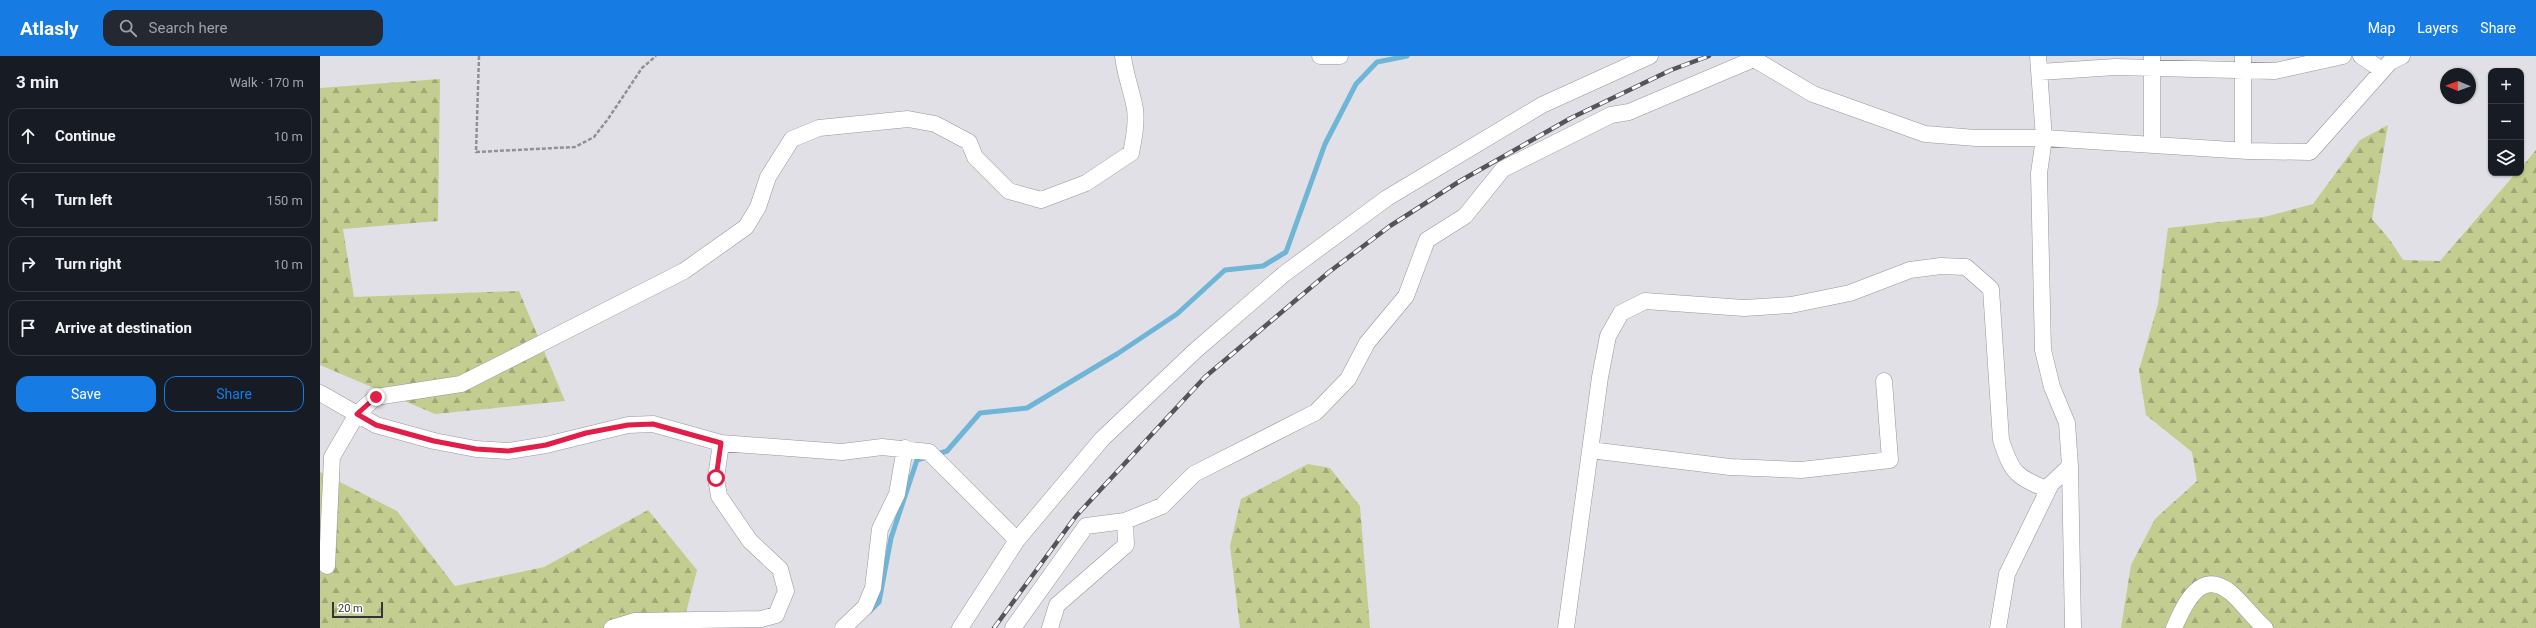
<!DOCTYPE html>
<meta charset="utf-8">
<style>
:root{--surface:#171b24;--page:#242831;--text:#f1f3f6;--muted:#9ea1a6;--line:#363941;--accent:#167be3}
body{margin:0;font-family:Roboto,sans-serif;background:var(--page);color:var(--text)}
.controls{position:absolute;right:12px;top:12px;display:grid;overflow:hidden;border-radius:8px;box-shadow:0 1px 3px #0004}
.controls button{width:36px;height:36px;display:grid;place-items:center;padding:0;border:0;border-bottom:1px solid var(--line);background:var(--surface);color:var(--text);font:20px sans-serif}
.compass{position:absolute;left:2120px;top:12px;width:36px;height:36px;border-radius:50%;background:var(--surface);box-shadow:0 1px 3px #0004;rotate:271deg}
.scale{position:absolute;left:12px;bottom:10px;width:51px;box-sizing:border-box;padding-left:4px;border:2px solid #353538;border-top:0;font-size:11px;line-height:14px;white-space:nowrap;color:#353538;-webkit-text-stroke:3px #fff;paint-order:stroke}
.stop{position:absolute;width:12px;height:12px;margin:-9px;border:3px solid #e11d48;border-radius:50%;background:#fff}
.stop.end{background:#e11d48;border-color:#fff;box-shadow:0 1px 4px #0008}
.list{margin:0;padding:0;list-style:none}
h2{display:flex;justify-content:space-between;align-items:center;height:52px;margin:0;padding:0 16px;font-size:17px}
h2 small{font-size:13px;font-weight:400;color:var(--muted)}
.list li{display:grid;grid-template-columns:26px 1fr auto;gap:12px;align-items:center;box-sizing:border-box;height:56px;margin:0 8px 8px;padding:0 8px;border:1px solid var(--line);border-radius:12px}
.list b{display:block;font-size:15px;white-space:nowrap}
.list em{font-size:13px;font-style:normal;color:var(--muted)}
.actions{display:flex;gap:8px;padding:12px 16px}
.actions a{flex:1;padding:9px 0;border:1px solid var(--accent);border-radius:12px;text-align:center;font-size:14px;color:var(--accent)}
.actions .main{background:var(--accent);color:#fff}
.icon{flex:none;width:22px;height:22px;fill:none;stroke:currentColor;stroke-width:2;stroke-linecap:round;stroke-linejoin:round}
.map{position:relative;flex:none;width:2216px;height:572px;overflow:hidden}
header{display:flex;align-items:center;gap:24px;box-sizing:border-box;height:56px;padding:0 20px;background:var(--accent);color:#fff}
header strong{font-size:19px}
nav{display:flex;gap:22px;margin-inline-start:auto;font-size:14px}
.search{width:280px;height:36px;background:var(--page);display:flex;align-items:center;gap:10px;box-sizing:border-box;padding:0 14px;border-radius:12px;color:var(--muted);font-size:15px}
main{display:flex}
aside{flex:1;background:var(--surface)}
.map>svg:first-child{display:block}
.forest{fill:url(#forest-firs)}
.lines{fill:none;stroke-linecap:round;stroke-linejoin:round}
.stream{stroke:#6eb5d6;stroke-width:5}
.minor-casing{stroke:#96959c;stroke-width:17}
.path{stroke:#919096;stroke-width:2.5;stroke-dasharray:4 2;stroke-linecap:butt}
.minor{stroke:#fff;stroke-width:16}
.rail-casing{stroke:#555559;stroke-width:4.5}
.rail{stroke:#fff;stroke-width:3;stroke-dasharray:9;stroke-linecap:butt}
.route{stroke:#e11d48;stroke-width:5}
</style>
<header>
<strong>Atlasly</strong>
<div class="search"><svg class="icon" aria-label="search" viewBox="0 0 24 24"><circle cx="10" cy="10" r="6"/><path d="M15 15l6 6"/></svg>Search here</div>
<nav><a>Map</a><a>Layers</a><a>Share</a></nav>
</header>
<main>
<aside>
<h2>3 min<small>Walk · 170 m</small></h2>
<ul class="list">
<li><svg class="icon" aria-label="ahead" viewBox="0 0 24 24"><path d="M12 20V5M6 11l6-6 6 6"/></svg><div><b>Continue</b></div><em>10 m</em></li>
<li><svg class="icon" aria-label="left" viewBox="0 0 24 24"><path d="M17 20v-9H6M10 6l-5 5 5 5"/></svg><div><b>Turn left</b></div><em>150 m</em></li>
<li><svg class="icon" aria-label="right" viewBox="0 0 24 24"><path d="M7 20v-9h11M14 6l5 5-5 5"/></svg><div><b>Turn right</b></div><em>10 m</em></li>
<li><svg class="icon" aria-label="arrive" viewBox="0 0 24 24"><path d="M6 21V4h12l-3 4 3 4H6"/></svg><div><b>Arrive at destination</b></div></li>
</ul>
<div class="actions"><a class="main">Save</a><a>Share</a></div>
</aside>
<div class="map">
<svg width="2216" height="572" viewBox="0 0 2216 572">
<defs>
<pattern id="forest-firs" width="22" height="20" patternUnits="userSpaceOnUse"><rect width="22" height="20" fill="#c2cd8f"/><path d="M5 1l3.5 6h-7zM16 11l3.5 6h-7z" fill="#9ea776"/></pattern>
</defs>
<rect width="100%" height="100%" fill="#e1e0e7"/>
<path class="forest" d="M120,23l-2,142 -95,8 11,68 165,-6 46,110 -130,13 -115,-49v-277z
M2068,69l-16,94 18,21 13,20 37,1 76,-88h5v-5l15,-18v478h-415l10,-63 24,-46 42,-38 -5,-29 -46,-37 -7,-45 19,-66 10,-76 96,-11 49,-13 47,-64z
M988,408l22,4 30,38 10,122h-130l-10,-82 11,-47z
M0,416l77,39 58,75 89,-19 104,-57 49,60 -15,58h-362z"/>
<g class="lines">
<path class="stream" d="M614,399l13,-4 33,-38 47,-5 90,-54 60,-40 48,-44 38,-4 23,-14 39,-108 31,-60 21,-22 30,-6
M550,555l9,-9 12,-64 26,-78 10,-3"/>
<g class="minor-casing">
<path id="minor" d="M1000,0h20
M1718,0l6,82 -5,35 4,177 9,37 15,36 3,43 3,162
M2041,0l21,14
M1434,3l59,35 112,40 51,4h68l204,13 62,1 80,-90 12,-6
M1720,16l75,-5 160,4 68,-15
M1832,89v-89
M1923,95v-95
M0,337l56,32 58,16 42,8 32,2 38,-6 82,-20 25,-1 68,19 121,9 40,-5 47,5 88,88
M1270,394l140,17 71,3 89,-10 -6,-79
M7,510l5,-109 25,-43 19,-17 85,-13 223,-113 62,-44 12,-20 10,-30 24,-38 27,-11 89,-9 27,5 34,18 6,15 34,34 32,9 45,-17 45,-30c3,-14 6,-30 4,-44 -3,-18 -10,-34 -12,-53
M292,572l23,-7 126,-2 15,-4 10,-24 -6,-22 -30,-28 -31,-45 -3,-18 5,-35
M523,572l22,-21 8,-19 7,-59 17,-35 8,-46
M640,572l57,-88 85,-101 94,-89 88,-76 103,-76 155,-93 108,-49
M693,572l73,-102 39,-5 37,-15 32,-32 122,-62 32,-33 19,-36 39,-47 21,-56 38,-24 38,-47 108,-54 18,-3 125,-53
M730,572l7,-23 69,-60 -1,-24
M1246,572l34,-251 8,-41 13,-23 24,-12 99,7 47,-3 59,-12 60,-23 31,-4 25,1 25,22 10,151c11,34 15,36 47,50
M1678,572l9,-54 44,-90 19,-18
M1854,572c10,-23 26,-60 56,-36 13,11 22,25 35,36"/>
</g>
<path class="path" d="M159,0l-3,96 99,-5 19,-10 14,-18 34,-51 14,-12"/>
<use href="#minor" class="minor"/>
<g class="rail-casing">
<path id="rail" d="M674,572l82,-112 129,-139 124,-105 61,-46 70,-45 111,-63 100,-48 38,-14"/>
</g>
<use href="#rail" class="rail"/>
</g>
<g class="lines">
<path class="route" d="M56,341l-19,17 19,11 58,16 42,8 32,2 38,-6 40,-12 42,-8 25,-1 68,19 -5,35"/>
</g>
</svg>
<div class="controls">
<button>+</button>
<button>−</button>
<button><svg class="icon" aria-label="layers" viewBox="0 0 24 24"><path d="M12 4l9 5-9 5-9-5zM3 14l9 5 9-5"/></svg></button>
</div>
<svg class="compass" viewBox="-18 -18 36 36"><path d="M0-13l5 13h-10z" fill="#e53935"/><path d="M0 13l5-13h-10z" fill="#9ea1a6"/></svg>
<div class="scale">20 m</div>
<div class="stop" style="left:396px;top:422px"></div>
<div class="stop end" style="left:56px;top:341px"></div>
</div>
</main>
